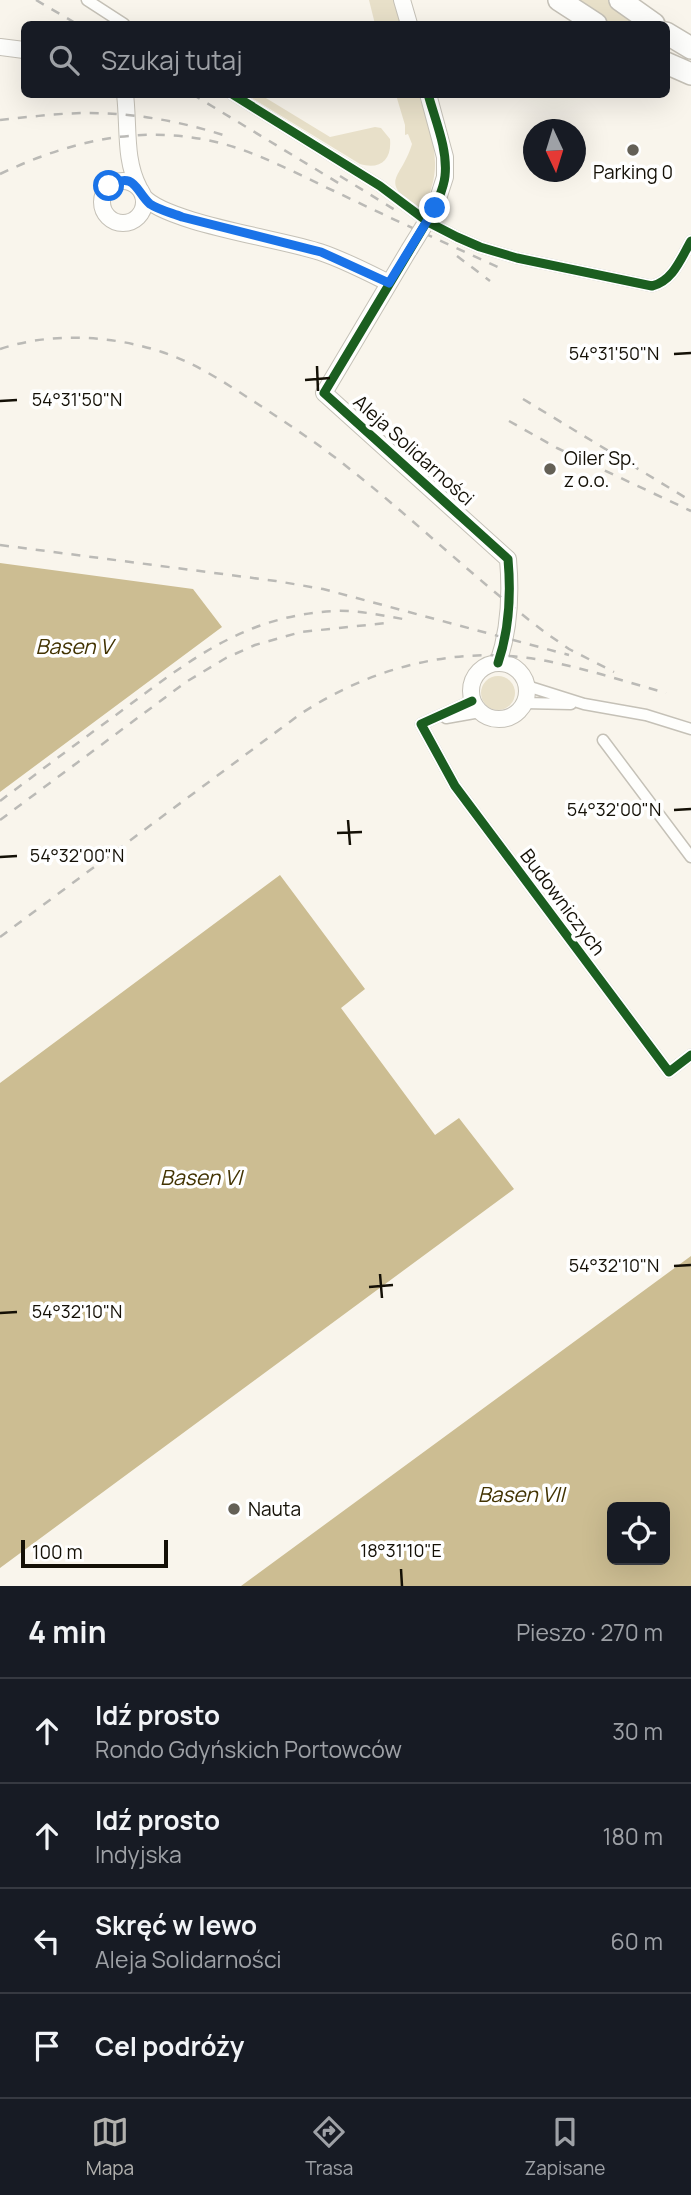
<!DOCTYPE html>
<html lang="pl">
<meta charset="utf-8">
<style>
:root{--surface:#171b24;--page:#242831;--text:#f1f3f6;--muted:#9ea1a6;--line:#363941;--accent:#b2b1ae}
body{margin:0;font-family:Manrope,sans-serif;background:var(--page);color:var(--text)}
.controls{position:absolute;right:21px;bottom:21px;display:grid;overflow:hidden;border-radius:10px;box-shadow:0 7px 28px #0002}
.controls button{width:63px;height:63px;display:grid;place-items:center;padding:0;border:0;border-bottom:2px solid var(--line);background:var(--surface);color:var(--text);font:35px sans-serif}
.compass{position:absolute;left:523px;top:119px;width:63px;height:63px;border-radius:50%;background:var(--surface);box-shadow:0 7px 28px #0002;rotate:176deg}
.scale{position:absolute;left:21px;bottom:18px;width:147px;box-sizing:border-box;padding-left:7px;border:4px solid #141006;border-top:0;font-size:19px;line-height:24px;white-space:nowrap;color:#141006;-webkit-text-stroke:5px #fff;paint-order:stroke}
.stop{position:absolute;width:21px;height:21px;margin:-16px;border:5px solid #1a73e8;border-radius:50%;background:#fff}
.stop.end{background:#1a73e8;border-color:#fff;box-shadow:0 2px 7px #0008}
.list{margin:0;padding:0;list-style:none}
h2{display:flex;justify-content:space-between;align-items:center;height:91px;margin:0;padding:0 28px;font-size:30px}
h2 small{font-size:23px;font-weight:400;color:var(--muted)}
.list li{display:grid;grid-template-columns:46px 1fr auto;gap:21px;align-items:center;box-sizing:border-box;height:105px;padding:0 28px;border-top:2px solid var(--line)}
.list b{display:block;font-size:26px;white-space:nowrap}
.list p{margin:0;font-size:23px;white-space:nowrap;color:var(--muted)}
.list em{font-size:23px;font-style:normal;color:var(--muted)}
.icon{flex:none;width:38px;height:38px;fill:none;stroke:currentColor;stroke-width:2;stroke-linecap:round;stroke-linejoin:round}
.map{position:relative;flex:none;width:691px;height:1586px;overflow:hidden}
.search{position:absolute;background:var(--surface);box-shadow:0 7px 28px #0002;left:21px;right:21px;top:21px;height:77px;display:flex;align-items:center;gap:18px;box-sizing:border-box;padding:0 24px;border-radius:10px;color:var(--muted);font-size:26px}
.sheet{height:511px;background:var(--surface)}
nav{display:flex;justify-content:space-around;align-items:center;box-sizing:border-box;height:98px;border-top:2px solid var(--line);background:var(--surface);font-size:19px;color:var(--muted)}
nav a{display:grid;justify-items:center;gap:4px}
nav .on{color:var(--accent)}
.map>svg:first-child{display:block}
.green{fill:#e8e0c9}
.water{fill:#ccbd92;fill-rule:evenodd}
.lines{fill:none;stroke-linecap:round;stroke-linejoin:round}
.street-casing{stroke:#c5c1b7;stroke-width:13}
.secondary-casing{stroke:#c5c1b7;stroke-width:18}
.highway-casing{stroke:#c5c1b7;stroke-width:24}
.street{stroke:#fefefc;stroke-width:10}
.secondary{stroke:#fefefc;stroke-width:16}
.highway{stroke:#fefefc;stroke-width:21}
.rail{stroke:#bbbab6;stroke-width:2.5;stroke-dasharray:9 9;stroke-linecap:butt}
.secondary-bridge-casing{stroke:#c5c1b7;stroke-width:18;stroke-linecap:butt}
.secondary-bridge{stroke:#fefefc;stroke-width:16}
.cycleway-casing{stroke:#fff;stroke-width:13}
.cycleway{stroke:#1b5e20;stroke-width:9}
.route{stroke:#1a73e8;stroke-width:9}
.ticks{fill:none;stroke:#141006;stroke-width:2.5}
.poi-dot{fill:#646056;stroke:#fff;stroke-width:2.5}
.labels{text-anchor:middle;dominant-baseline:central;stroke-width:7;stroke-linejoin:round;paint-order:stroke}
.poi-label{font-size:19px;fill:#141006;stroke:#fff;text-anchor:start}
.street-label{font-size:19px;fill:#141006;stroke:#fff}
.water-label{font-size:21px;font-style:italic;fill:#423302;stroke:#fff}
.ticks-label{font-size:18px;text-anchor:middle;fill:#141006;stroke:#fff;stroke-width:7;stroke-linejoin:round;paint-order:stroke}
</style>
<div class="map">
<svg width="691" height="1586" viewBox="0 0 691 1586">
<rect width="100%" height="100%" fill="#f9f5ec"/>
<path class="green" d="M369,0h25l6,24h-25z
M571,0h38l34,24h-35z
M247,95h14l69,42 45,-10 6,1 9,11c2,21 -10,31 -30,25z
M396,95h23c13,47 27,69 3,116 -46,-31 -21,-30 -10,-67l-4,-10 -3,1v-10z
M481 693a17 17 0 1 1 34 0a17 17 0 1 1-34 0Z"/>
<path class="water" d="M0,563l193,26 29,38 -222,165z
M280,875l85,114 -24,19 94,127 24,-17 55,71 -514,379v-485z
M691,1255v331h-450l450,-330zM612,1507h53v53h-53z"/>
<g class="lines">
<g class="street-casing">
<path id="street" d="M87,0l37,24
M232,94l148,92 48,36 29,15 23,10 37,11 135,28c21,-5 29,-28 39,-45
M527,686l57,18 62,11 45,14
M472,701l-51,23 34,62 214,286 22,-17
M524,703l47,1
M446,718l34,-6
M603,740l88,117"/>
</g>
<g class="secondary-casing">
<path id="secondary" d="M402,0l7,24
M0,47l24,3
M125,94c4,33 -1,65 14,94
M428,94l17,63v20l-10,31
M102 202a21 21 0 1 1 42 0a21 21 0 1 1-42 0Z
M143,196c22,27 139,43 177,56 24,8 47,20 69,31
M409,250l-85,143 184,166c3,34 1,72 -10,104
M471 691a28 28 0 1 1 56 0a28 28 0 1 1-56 0Z"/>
</g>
<g class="highway-casing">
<path id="highway" d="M559,0l37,24
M620,0l34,24
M666,33l25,15
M666,63l25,11"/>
</g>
<use href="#street" class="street"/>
<use href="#secondary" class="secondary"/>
<use href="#highway" class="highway"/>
<path class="rail" d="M36,0l41,24
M192,94l153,93
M0,120c29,-3 59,-7 88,-7 46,0 91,8 135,22
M0,174c76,-36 154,-53 237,-26 33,11 65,28 97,43 54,26 109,51 164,76
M340,176l60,37
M457,256l33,25
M0,349c51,-17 111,-14 162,3 37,12 69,35 102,56 28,19 56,37 82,58 69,54 131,115 200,167l23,16 45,23
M523,399l168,102
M509,421l48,27 134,63
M0,545l276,36 47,8 246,66
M0,801c40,-30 80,-60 120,-89 70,-52 124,-96 214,-101 23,-1 46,4 69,8
M0,820l186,-138 40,-24 29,-13 46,-13 85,-9
M0,937l299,-222c74,-49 160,-71 248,-54 40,8 80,21 119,32"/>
<g class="secondary-bridge-casing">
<path id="secondary-bridge" d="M409,250l26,-42"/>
</g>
<use href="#secondary-bridge" class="secondary-bridge"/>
<g class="cycleway-casing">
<path id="cycleway" d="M232,94l148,92 48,36 29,15 23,10 37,11 135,28c21,-5 29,-28 39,-45
M428,94c7,26 20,55 17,82 -1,11 -6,21 -10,32l-111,185 184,166c3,34 1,72 -10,104
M472,701l-51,23 34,62 214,286 22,-17"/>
</g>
<use href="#cycleway" class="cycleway"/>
</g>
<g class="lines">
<path class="route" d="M109,186c26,-16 27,6 41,18 9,6 22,9 32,13l139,35 68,31 46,-75"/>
</g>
<path class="ticks" d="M674,354l17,-1M317,366l1,25M305,380l25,-2M0,401l17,-1M674,810l17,-1M348,820l2,25M337,833l25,-1M0,857l17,-1M674,1266l17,-1M380,1274l2,24M369,1287l24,-2M0,1313l17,-1M401,1569l1,17"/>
<g class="poi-dot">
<circle cx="633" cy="150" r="7"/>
<circle cx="550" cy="469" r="7"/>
<circle cx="234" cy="1509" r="7"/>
</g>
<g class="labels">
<g class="poi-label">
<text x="633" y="172" text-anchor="middle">Parking 0</text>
<text x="564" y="458">Oiler Sp.<tspan x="564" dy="22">z o.o.</tspan></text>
<text x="248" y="1509">Nauta</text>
</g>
<g class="street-label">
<text transform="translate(414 450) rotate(42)">Aleja Solidarności</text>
<text transform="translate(563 902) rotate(53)">Budowniczych</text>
</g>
<g class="water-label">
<text x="74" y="646">Basen V</text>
<text x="201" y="1177">Basen VI</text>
<text x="521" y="1494">Basen VII</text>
</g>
</g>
<g class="ticks-label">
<text x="614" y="360">54°31'50"N</text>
<text x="77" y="406">54°31'50"N</text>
<text x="614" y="816">54°32'00"N</text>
<text x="77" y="862">54°32'00"N</text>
<text x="614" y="1272">54°32'10"N</text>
<text x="77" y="1318">54°32'10"N</text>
<text x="401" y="1557">18°31'10"E</text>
</g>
</svg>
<div class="controls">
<button><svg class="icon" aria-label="locate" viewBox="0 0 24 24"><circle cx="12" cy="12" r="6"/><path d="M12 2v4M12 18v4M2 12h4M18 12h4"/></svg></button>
</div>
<svg class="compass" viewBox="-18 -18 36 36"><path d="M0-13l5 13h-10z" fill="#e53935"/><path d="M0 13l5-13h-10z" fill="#9ea1a6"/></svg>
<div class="scale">100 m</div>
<div class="stop" style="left:109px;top:186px"></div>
<div class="stop end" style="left:435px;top:208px"></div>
<div class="search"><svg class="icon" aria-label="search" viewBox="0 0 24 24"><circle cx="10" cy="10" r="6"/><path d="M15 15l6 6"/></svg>Szukaj tutaj</div>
</div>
<section class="sheet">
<h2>4 min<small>Pieszo · 270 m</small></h2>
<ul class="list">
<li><svg class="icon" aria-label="ahead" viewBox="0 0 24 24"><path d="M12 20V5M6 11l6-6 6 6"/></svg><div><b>Idź prosto</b><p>Rondo Gdyńskich Portowców</p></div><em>30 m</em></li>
<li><svg class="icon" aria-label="ahead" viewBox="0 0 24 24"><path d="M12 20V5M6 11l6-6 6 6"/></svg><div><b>Idź prosto</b><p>Indyjska</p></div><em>180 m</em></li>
<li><svg class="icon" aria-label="left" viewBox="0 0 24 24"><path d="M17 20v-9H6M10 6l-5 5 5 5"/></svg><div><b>Skręć w lewo</b><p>Aleja Solidarności</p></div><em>60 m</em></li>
<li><svg class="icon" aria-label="arrive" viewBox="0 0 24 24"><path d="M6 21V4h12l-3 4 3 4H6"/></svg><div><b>Cel podróży</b></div></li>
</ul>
</section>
<nav>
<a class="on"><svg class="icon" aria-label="map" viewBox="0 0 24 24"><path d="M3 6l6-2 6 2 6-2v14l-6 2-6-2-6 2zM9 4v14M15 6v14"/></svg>Mapa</a>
<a><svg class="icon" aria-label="directions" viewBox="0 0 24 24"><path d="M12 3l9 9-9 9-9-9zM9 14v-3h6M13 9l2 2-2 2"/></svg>Trasa</a>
<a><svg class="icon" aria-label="saved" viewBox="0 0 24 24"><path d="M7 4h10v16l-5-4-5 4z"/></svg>Zapisane</a>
</nav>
